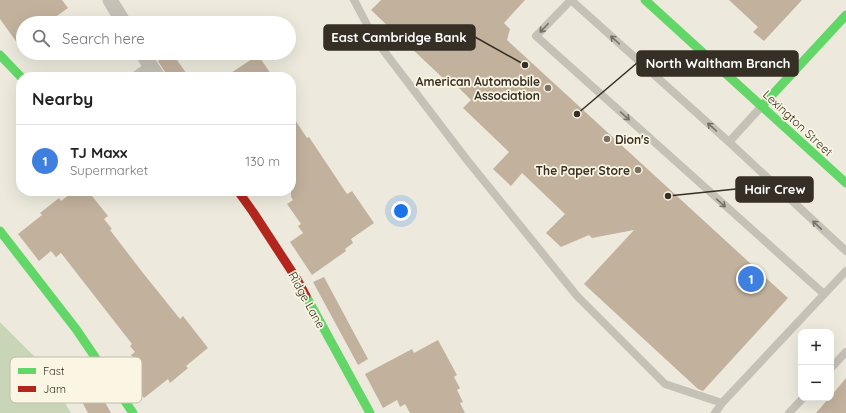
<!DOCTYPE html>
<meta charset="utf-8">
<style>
:root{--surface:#fff;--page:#f6f6f6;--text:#222;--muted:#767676;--line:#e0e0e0;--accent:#767065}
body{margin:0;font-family:Quicksand,sans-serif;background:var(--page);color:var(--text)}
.controls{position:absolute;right:12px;bottom:12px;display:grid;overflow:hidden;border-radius:8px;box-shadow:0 4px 16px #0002}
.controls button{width:36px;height:36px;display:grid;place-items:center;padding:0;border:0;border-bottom:1px solid var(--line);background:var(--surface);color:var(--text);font:20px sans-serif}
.you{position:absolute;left:401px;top:211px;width:14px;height:14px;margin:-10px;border:3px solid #fff;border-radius:50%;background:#1a73e8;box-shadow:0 0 0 6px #1a73e833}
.badge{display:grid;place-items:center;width:26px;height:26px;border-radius:50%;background:var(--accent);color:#fff;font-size:13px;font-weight:700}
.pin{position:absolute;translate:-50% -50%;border:2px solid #fff;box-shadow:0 1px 4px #0006}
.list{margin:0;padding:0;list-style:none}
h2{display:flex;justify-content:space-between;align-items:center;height:52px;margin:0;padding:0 16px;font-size:17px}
h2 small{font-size:13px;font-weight:400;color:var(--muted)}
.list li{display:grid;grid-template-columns:26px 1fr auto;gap:12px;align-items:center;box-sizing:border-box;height:72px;padding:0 16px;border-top:1px solid var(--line)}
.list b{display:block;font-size:15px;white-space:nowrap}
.list p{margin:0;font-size:13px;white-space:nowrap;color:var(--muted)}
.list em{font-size:13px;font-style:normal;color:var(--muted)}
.icon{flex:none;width:22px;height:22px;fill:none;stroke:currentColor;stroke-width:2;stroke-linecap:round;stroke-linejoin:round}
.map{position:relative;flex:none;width:846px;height:413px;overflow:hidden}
.search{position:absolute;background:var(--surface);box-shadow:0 4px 16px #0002;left:16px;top:16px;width:280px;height:44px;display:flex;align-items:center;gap:10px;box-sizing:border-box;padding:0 14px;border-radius:22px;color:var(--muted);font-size:15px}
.panel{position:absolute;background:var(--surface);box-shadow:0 4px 16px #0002;left:16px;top:72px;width:280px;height:124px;border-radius:16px}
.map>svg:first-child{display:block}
.green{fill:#c8d5b6}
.building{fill:#c2b29d}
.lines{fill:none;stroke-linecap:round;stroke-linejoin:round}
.lane{stroke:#c5c1b7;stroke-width:8}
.street{stroke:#c5c1b7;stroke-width:15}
.fast{stroke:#63d668;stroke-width:9}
.jam{stroke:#b3261e;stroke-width:9}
.oneway{stroke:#767167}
.poi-dot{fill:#767065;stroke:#fbf6e3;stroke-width:1.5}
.labels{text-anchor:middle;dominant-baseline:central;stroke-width:3.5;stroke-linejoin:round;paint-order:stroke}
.poi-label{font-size:12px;font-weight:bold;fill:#362f25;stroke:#fbf6e3;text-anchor:end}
.street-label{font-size:12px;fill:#362f25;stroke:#fbf6e3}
.key{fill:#fbf6e3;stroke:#c0baaa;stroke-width:1}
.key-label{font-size:11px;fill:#362f25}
.leader{fill:none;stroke:#362f25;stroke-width:1.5}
.callout-dot{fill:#362f25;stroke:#fbf6e3;stroke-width:1.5}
.callout{fill:#362f25;stroke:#362f25;stroke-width:1.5}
.callout-label{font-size:13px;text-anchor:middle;font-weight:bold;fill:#fff}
</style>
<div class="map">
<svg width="846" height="413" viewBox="0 0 846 413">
<rect width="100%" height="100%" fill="#edeadd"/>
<path class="green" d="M0,322l42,42 29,49h-71z"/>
<path class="building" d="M0,0h62l6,8 -21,15h-24v28l-23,-32z
M381,0h144l-21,23 6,6 -3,11 281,258 -85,93 -5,-2 -114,-105 50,-54 -42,8 -3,-3 -28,12 -15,-14 19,-19 -43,-41 -11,13 -18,-17 16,-17 -46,-44 8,-8 -21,-21 -3,3 -76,-72z
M729,0h73l-38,41 -11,-9 5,-5z
M169,53h3l17,24h-22l-2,-5 -7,-11z
M258,55l15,22h-48z
M291,114l16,24 2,-1 38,57 5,-3 22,32 -23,16 2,4 -8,6 1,2 -34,24 -22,-33 13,-9 -5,-7 3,-2 -14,-20 6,-4 -2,-3z
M74,191h14l20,25 -4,3 8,10 -2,1 33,43 37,46 3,-3 25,32 -22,18 2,2 -18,15 -2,-4 -24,19 -21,-26 14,-10 -6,-7 4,-3 -5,-6 2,-2 -71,-91 -5,4 -5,-6 -12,10 -21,-27 24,-19 -2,-2 19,-15 2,3z
M324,277l44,82 -10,6 -45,-83z
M438,340l19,35 -3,2 6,11 -3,2 6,12 -3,1 5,10h-55l-5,-9 -5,3 -3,-7 -14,8 -18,-34 47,-25 2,4z
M846,378v35h-30l13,-15h2v-2z
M98,390l13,23h-23l-7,-13z"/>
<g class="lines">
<path class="lane" d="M354,0l20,38 93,122 110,136 88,88 57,19 124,-132
M571,0l-35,36 288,258
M571,0l158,142 117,109
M729,142l32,-35
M831,368l15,-16
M715,413l7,-10
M789,413l14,-15"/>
<path class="street" d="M110,0l14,23
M142,53l16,24
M139,77l13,-9"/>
<path class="fast" d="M645,0l201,183
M0,55l21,22
M762,106l84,-91
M0,231l76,98 57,84
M306,296l64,117"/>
<path class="jam" d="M238,191l15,21 45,69 8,15"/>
</g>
<defs><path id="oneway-shaft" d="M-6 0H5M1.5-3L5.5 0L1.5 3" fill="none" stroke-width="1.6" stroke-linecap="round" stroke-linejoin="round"/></defs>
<g class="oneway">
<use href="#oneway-shaft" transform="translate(544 28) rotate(134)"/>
<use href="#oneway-shaft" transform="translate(615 40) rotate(-138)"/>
<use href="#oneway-shaft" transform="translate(625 116) rotate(42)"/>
<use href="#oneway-shaft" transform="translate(712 127) rotate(-138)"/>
<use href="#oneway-shaft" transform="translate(721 203) rotate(42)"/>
<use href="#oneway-shaft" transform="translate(817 225) rotate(-137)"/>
</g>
<g class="poi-dot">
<circle cx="548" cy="88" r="4"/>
<circle cx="607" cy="139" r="4"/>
<circle cx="638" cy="170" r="4"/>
</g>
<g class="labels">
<g class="poi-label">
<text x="540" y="81">American Automobile<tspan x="540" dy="14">Association</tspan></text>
<text x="615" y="139" text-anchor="start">Dion's</text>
<text x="630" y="170">The Paper Store</text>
</g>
<g class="street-label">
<text transform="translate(798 123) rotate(43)">Lexington Street</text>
<text transform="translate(307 300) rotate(61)">Ridge Lane</text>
</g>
</g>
<rect x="10" y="357" width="132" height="46" rx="6" class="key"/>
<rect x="18" y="368" width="18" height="6" fill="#63d668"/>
<rect x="18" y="386" width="18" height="6" fill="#b3261e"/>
<g class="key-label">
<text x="43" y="375">Fast</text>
<text x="43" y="393">Jam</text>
</g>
<path class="leader" d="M525 65L475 37M577 114L637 63M668 196L736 189"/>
<g class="callout-dot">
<circle cx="525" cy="65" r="4"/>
<circle cx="577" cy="114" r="4"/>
<circle cx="668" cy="196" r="4"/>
</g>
<g class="callout">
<rect x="324" y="25" width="151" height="25" rx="4"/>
<rect x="637" y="51" width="161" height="25" rx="4"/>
<rect x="736" y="177" width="77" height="25" rx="4"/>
</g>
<g class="callout-label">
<text x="399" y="42">East Cambridge Bank</text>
<text x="718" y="68">North Waltham Branch</text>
<text x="775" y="194">Hair Crew</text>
</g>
</svg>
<div class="controls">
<button>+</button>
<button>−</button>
</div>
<div class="you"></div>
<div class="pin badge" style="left:751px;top:279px;background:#3f7fe0">1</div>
<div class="search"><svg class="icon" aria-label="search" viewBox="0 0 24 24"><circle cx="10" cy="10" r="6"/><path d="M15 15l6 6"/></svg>Search here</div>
<section class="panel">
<h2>Nearby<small></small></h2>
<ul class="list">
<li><span class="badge" style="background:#3f7fe0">1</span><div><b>TJ Maxx</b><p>Supermarket</p></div><em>130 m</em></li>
</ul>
</section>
</div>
